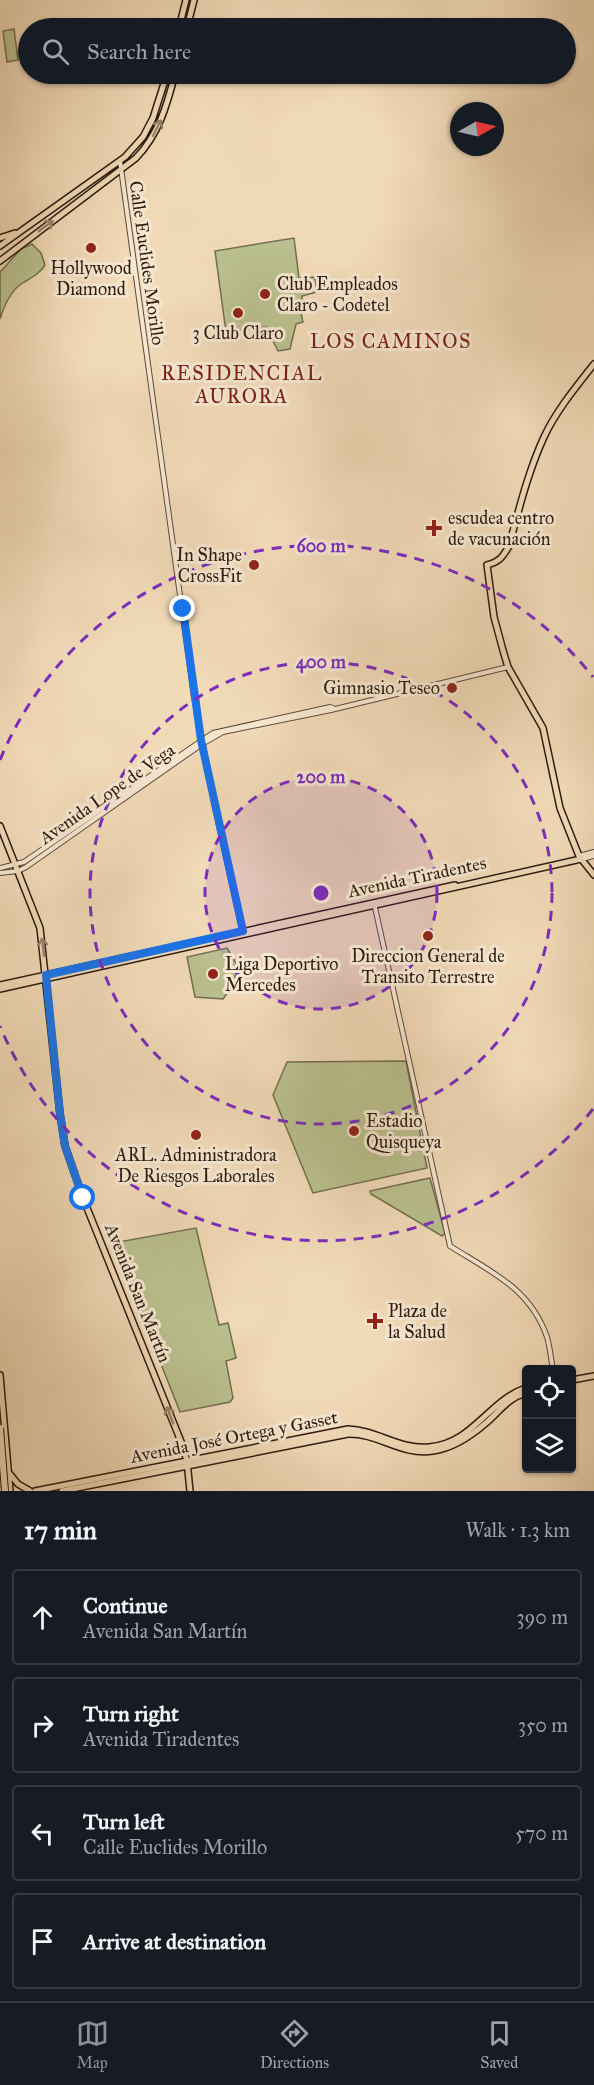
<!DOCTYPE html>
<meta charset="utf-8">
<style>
:root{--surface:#171b24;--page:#20242c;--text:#f1f3f6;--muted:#9ea1a6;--line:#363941;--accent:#8c9099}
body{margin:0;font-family:"IM FELL Great Primer",serif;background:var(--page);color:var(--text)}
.controls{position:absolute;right:18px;bottom:18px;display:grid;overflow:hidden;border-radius:6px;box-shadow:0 2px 4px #0004}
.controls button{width:54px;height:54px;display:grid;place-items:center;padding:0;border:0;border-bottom:2px solid var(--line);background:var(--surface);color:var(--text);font:30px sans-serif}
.compass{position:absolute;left:450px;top:102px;width:54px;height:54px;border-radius:50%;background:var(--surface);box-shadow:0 2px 4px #0004;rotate:82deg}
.stop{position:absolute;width:18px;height:18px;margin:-14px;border:4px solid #1a73e8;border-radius:50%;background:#fff}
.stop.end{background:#1a73e8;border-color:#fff;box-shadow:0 2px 6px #0008}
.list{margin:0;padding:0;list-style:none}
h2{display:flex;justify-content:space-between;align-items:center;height:78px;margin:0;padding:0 24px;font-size:26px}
h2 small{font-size:20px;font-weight:400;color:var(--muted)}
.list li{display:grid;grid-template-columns:39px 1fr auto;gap:18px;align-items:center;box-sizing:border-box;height:96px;margin:0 12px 12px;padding:0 12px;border:2px solid var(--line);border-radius:6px}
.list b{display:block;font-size:22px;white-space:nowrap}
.list p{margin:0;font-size:20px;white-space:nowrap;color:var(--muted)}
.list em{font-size:20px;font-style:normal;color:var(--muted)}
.icon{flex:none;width:33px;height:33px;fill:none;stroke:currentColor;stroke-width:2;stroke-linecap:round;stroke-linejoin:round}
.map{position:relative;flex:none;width:594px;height:1491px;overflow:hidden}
.search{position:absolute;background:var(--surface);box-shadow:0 2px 4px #0004;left:18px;right:18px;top:18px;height:66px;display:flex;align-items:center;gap:15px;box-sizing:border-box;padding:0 21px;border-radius:33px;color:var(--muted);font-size:22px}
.sheet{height:510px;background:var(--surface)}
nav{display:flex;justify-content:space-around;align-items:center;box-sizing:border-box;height:84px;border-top:2px solid var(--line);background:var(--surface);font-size:16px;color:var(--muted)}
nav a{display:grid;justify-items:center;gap:3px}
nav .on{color:var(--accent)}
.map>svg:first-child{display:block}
.green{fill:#bac08f;stroke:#736e50;stroke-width:1.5}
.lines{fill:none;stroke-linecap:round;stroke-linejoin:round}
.minor-casing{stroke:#5d4b3a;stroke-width:6}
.major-casing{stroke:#2c1b10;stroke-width:8}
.highway-casing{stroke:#2c1b10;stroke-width:8}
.minor{stroke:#f6e7d1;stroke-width:4}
.major{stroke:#f1dab8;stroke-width:5}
.highway{stroke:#f1dab8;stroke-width:6}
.highway-bridge-casing{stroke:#2c1b10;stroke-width:8;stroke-linecap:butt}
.highway-bridge{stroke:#f1dab8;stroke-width:6}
.oneway{stroke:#98846c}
.route{stroke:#1a73e8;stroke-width:8}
.ring{fill:none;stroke:#7b2cbf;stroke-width:3;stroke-dasharray:10 8}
.poi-dot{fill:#8f2418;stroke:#f6e7d1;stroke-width:2}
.labels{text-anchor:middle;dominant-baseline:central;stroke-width:6;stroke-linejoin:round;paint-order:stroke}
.street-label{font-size:18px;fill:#2c1b10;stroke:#f6e7d1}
.poi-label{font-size:18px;fill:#2c1b10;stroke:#f6e7d1;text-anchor:start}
.neighbourhood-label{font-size:20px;letter-spacing:1.5px;fill:#7a1f14;stroke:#f6e7d1}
.centre{fill:#7b2cbf;stroke:#f6e7d1;stroke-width:3}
.ring-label{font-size:18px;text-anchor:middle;font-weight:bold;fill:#7b2cbf;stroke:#f6e7d1;stroke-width:6;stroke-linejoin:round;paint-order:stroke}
</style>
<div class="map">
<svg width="594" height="1491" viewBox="0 0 594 1491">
<rect width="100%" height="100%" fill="#f1dab8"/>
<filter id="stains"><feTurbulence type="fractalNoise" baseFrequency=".00333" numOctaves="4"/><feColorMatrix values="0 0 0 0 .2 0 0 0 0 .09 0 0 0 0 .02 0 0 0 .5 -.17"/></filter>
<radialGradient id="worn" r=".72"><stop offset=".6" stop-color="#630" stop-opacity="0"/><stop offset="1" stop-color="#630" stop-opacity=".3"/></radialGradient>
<path class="green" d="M14,29l4,31 -11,2 -4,-31z
M294,238l5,40 16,-1 2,15 -15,4 -1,16 -3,1h3l2,9 -7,2 -6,25 -12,2 -12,-24 -40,5 -11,-81z
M32,244l9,9 4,12c-6,10 -15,13 -24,19 -11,8 -17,22 -21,35v-47l21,-23z
M227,948l10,17 -3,19 -11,15 -28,-2 -8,-40z
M406,1061l21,107 -114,25 -40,-98 14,-33z
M430,1178l15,55 -3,3 -71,-42 -1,-3z
M196,1228l23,97 9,-2 8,35 -10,3 7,37 -3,4 -50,10 -67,-169z"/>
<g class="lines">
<g class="minor-casing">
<path id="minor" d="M120,161l74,536 20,106 29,130
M579,856l15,-4
M582,859l12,-3
M0,868l24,-6 189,-129 117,-26 3,1
M0,873l18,-2 8,-4 176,-123 21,-12 108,-22 177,-43
M374,903l76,343c41,26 80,42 97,91 3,10 4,22 6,33"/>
</g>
<g class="major-casing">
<path id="major" d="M179,28l7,-28
M187,28l7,-28
M0,238l15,-5
M0,246l125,-89 18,-20 10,-19 14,-44
M0,261l136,-103c23,-24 31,-53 39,-84
M594,364c-18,23 -38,47 -50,73 -16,35 -25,72 -35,109 -6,11 -10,16 -22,19l7,52 10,37 4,13 35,61 17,80 19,48 15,19
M0,826l40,102 20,186 5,32 18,52 99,246 5,17 3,30
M0,985l455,-100
M0,989l581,-130
M0,1375l10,116
M572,1380l22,-4
M9,1473l9,11 12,7
M35,1491l313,-62c29,1 52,21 81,18 43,-3 60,-47 97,-59
M62,1491l286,-57c30,-1 53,22 85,17 21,-3 38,-15 53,-28 14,-12 22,-25 40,-30"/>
</g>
<g class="highway-casing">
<path id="highway" d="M0,1490v1"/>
</g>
<use href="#minor" class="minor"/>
<use href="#major" class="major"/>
<use href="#highway" class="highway"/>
<g class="highway-bridge-casing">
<path id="highway-bridge" d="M0,1428l5,63"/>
</g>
<use href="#highway-bridge" class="highway-bridge"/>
</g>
<defs><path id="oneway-shaft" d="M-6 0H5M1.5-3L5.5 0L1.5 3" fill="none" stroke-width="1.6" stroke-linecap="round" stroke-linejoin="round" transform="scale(1.5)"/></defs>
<g class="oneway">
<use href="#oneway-shaft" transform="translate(157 128) rotate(-63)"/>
<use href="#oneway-shaft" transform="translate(46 226) rotate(-36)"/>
<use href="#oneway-shaft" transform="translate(43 947) rotate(-97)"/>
<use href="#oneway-shaft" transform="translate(170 1415) rotate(-111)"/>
</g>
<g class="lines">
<path class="route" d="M83,1198l-18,-52 -5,-32 -14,-139 197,-44 -42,-191 -18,-131"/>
</g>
<circle cx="321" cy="893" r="116" fill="#7b2cbf" fill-opacity=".12"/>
<g class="ring">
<circle cx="321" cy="893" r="116"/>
<circle cx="321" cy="893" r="231"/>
<path d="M593 1109A347 347 0 0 1 0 1026M0 760A347 347 0 0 1 593 677"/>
</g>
<g class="poi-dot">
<circle cx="91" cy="248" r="6"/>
<circle cx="265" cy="294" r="6"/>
<circle cx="238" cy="313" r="6"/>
<path d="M431 519h6v6h6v6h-6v6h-6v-6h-6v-6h6z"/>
<circle cx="254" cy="565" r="6"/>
<circle cx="452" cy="688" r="6"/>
<circle cx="428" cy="936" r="6"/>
<circle cx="213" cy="974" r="6"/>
<circle cx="354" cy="1131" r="6"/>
<circle cx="196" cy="1135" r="6"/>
<path d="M372 1312h6v6h6v6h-6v6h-6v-6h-6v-6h6z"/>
</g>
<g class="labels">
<g class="street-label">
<text transform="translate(147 263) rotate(82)">Calle Euclides Morillo</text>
<text transform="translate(107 794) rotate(-35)">Avenida Lope de Vega</text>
<text transform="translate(417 877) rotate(-12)">Avenida Tiradentes</text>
<text transform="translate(138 1293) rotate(68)">Avenida San Martín</text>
<text transform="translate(234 1437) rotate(-11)">Avenida José Ortega y Gasset</text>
</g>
<g class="poi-label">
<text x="91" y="268" text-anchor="middle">Hollywood<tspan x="91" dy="21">Diamond</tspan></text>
<text x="277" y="284">Club Empleados<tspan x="277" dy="21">Claro - Codetel</tspan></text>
<text x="238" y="333" text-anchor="middle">3 Club Claro</text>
<text x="448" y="518">escudea centro<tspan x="448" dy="21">de vacunación</tspan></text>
<text x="242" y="555" text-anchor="end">In Shape<tspan x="242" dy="21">CrossFit</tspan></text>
<text x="440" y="688" text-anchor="end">Gimnasio Teseo</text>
<text x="428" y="956" text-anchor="middle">Direccion General de<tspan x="428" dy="21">Transito Terrestre</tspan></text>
<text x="225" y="964">Liga Deportivo<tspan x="225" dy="21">Mercedes</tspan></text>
<text x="366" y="1121">Estadio<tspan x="366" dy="21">Quisqueya</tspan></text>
<text x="196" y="1155" text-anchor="middle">ARL. Administradora<tspan x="196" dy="21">De Riesgos Laborales</tspan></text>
<text x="388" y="1311">Plaza de<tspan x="388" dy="21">la Salud</tspan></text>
</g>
<g class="neighbourhood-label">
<text x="391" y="341">LOS CAMINOS</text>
<text x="242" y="373">RESIDENCIAL<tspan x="242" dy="23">AURORA</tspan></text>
</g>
</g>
<circle cx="321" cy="893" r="9" class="centre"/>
<g class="ring-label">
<text x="321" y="552">600 m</text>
<text x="321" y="668">400 m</text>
<text x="321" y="783">200 m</text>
</g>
<rect width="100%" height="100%" filter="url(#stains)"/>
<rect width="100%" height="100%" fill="url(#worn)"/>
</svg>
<div class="controls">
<button><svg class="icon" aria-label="locate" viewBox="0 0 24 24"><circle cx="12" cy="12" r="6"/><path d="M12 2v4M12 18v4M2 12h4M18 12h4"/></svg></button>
<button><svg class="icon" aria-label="layers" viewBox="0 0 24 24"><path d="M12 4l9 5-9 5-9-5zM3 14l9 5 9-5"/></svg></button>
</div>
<svg class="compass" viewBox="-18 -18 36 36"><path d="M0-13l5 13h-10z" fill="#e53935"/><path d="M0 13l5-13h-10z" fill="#9ea1a6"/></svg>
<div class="stop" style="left:83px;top:1198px"></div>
<div class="stop end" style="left:183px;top:609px"></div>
<div class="search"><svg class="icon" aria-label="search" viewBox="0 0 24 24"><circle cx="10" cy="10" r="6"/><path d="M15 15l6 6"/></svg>Search here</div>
</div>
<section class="sheet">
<h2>17 min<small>Walk · 1.3 km</small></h2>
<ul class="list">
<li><svg class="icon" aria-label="ahead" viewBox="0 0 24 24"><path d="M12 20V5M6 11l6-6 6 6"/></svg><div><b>Continue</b><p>Avenida San Martín</p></div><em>390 m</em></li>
<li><svg class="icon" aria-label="right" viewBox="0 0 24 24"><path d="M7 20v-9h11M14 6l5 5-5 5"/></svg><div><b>Turn right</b><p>Avenida Tiradentes</p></div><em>350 m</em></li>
<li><svg class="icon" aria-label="left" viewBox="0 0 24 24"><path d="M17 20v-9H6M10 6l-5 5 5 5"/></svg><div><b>Turn left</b><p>Calle Euclides Morillo</p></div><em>570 m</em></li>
<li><svg class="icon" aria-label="arrive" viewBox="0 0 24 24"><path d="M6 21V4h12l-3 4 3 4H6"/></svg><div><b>Arrive at destination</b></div></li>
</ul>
</section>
<nav>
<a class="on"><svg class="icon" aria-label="map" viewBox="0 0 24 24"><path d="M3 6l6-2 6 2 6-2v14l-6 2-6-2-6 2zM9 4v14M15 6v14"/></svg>Map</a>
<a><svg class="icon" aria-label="directions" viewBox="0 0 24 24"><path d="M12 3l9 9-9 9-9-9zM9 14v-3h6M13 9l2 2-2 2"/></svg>Directions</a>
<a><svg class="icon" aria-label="saved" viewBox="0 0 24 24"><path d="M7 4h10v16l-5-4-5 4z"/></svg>Saved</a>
</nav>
